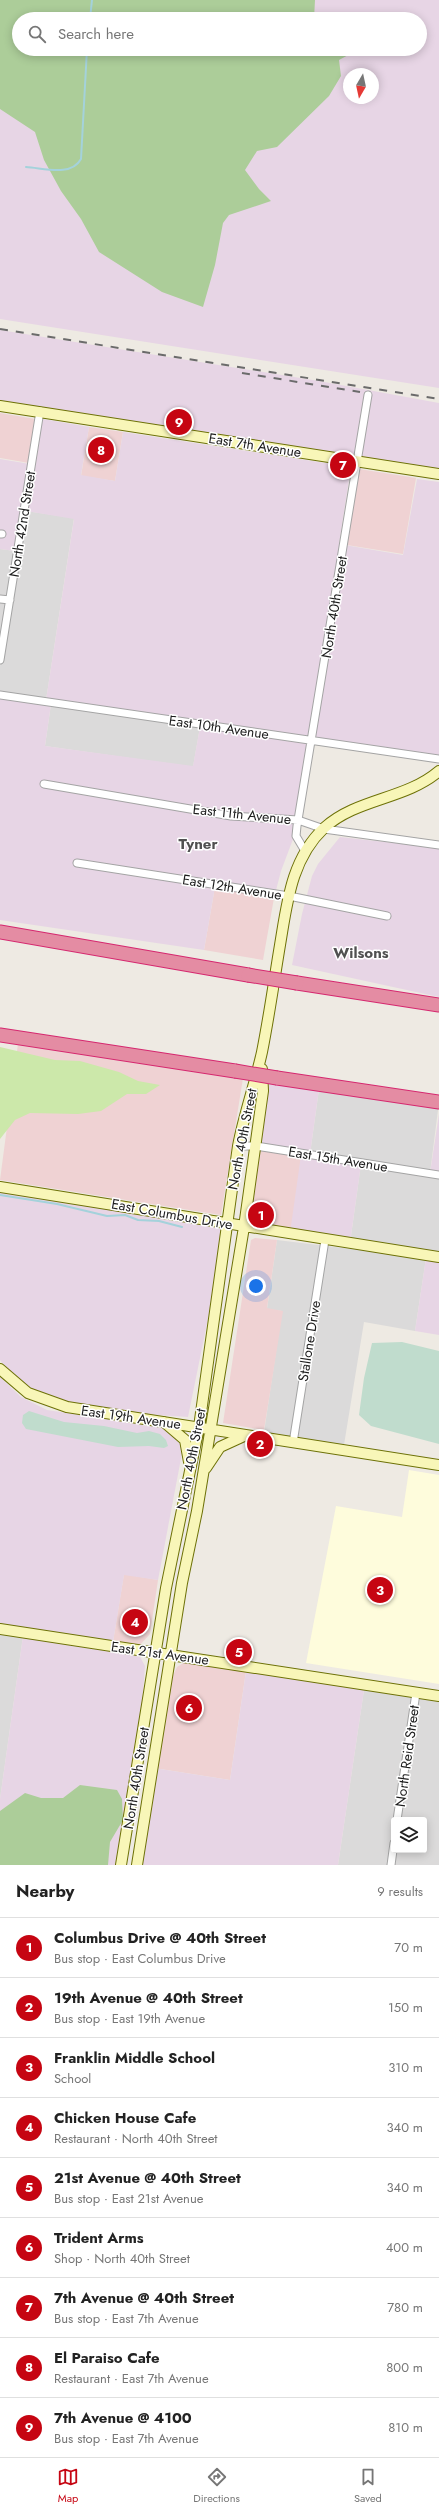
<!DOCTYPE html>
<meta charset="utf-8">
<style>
:root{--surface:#fff;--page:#f2f2f2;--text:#222;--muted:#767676;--line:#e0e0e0;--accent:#c60512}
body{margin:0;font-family:Jost,sans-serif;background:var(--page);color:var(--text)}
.controls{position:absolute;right:12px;bottom:12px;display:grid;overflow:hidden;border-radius:4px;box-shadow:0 2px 10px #0003}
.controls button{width:36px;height:36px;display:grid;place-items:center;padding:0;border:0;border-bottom:1px solid var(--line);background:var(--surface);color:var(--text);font:20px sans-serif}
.compass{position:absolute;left:343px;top:68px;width:36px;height:36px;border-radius:50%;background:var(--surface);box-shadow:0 2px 10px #0003;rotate:189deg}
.you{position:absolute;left:256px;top:1286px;width:14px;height:14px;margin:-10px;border:3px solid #fff;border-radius:50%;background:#1a73e8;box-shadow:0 0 0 6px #1a73e833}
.badge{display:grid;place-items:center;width:26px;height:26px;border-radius:50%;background:var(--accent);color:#fff;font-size:13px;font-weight:700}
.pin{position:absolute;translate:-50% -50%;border:2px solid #fff;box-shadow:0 1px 4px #0006}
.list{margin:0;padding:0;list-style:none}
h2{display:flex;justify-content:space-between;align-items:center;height:52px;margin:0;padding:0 16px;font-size:17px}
h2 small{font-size:13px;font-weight:400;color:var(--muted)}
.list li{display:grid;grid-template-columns:26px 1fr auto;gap:12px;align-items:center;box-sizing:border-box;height:60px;padding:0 16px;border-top:1px solid var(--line)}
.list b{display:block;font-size:15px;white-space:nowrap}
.list p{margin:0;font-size:13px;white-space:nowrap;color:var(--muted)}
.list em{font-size:13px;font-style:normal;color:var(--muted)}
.icon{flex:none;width:22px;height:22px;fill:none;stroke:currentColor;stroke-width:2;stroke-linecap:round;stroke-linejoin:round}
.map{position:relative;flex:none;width:439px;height:1865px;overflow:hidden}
.search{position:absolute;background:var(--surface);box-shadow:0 2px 10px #0003;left:12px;right:12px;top:12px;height:44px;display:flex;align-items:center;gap:10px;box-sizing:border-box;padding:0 14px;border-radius:22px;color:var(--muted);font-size:15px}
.sheet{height:592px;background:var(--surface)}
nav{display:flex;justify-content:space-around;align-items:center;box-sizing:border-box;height:56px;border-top:1px solid var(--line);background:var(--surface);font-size:11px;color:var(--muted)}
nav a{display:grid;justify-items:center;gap:2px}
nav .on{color:var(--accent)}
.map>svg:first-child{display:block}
.residential{fill:#dbdada;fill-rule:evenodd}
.commercial{fill:#efd2d3}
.industrial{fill:#e7d5e5;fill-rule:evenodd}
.education{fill:#fefcdc}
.grass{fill:#cce8aa}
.forest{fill:#accd99}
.wetland{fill:#c0dccd}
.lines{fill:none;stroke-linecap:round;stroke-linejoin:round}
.stream{stroke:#a4d2db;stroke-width:2}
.street-casing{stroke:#a4a4a4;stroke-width:9}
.secondary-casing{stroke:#6d7107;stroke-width:12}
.highway-casing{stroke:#d5286f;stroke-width:15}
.street{stroke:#fff;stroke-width:7}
.secondary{stroke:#f8f6b8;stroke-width:10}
.highway{stroke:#e48ca3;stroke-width:13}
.rail{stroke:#6b6b6b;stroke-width:2;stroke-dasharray:8 8;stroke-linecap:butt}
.highway-bridge-casing{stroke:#d5286f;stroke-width:15;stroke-linecap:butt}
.highway-bridge{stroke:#e48ca3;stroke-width:13}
.labels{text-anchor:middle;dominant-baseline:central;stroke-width:3;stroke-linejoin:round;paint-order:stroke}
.street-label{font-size:14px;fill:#1d1d1d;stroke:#fff}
.neighbourhood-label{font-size:15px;font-weight:bold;fill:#505050;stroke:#fff}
</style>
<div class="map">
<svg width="439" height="1865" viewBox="0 0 439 1865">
<rect width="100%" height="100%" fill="#eeeae3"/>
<path class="residential" d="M26,511l48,7 -28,182 -46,-7v-27z
M0,549l15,2 -15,96z
M51,704l149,23 -7,40 -148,-21z
M320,1082l119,20 -9,71 9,2v82l-89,-14 11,-79 -51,-10z
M277,1240l149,18 -11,73 -51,-9 -21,129 -80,-12 19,-128 -15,-2z
M0,1633l23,3 -23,163z
M364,1690l75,12v163h-101zM394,1820h30v30h-30z"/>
<path class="commercial" d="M0,413l35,6 -6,44 -29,-5z
M89,427l34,5 -8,49 -34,-5z
M359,469l57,9 -13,76 -56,-9z
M215,887l59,11 -11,62 -59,-10z
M19,1036l225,36 -23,143 -221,-35z
M253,1146l50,9 -11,79 -49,-9z
M255,1238l22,2 -10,68 16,3 -19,119 -41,-7 28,-183z
M124,1574l34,6 -8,54 -11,12 -26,-4z
M185,1662l61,9 -16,109 -76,-12 17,-88 6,-13z"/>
<path class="industrial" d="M0,0l19,49h401v-30h-111l2,-19h128v388l-439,-69zM349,74h24v24h-24z
M0,330l319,51 120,22v70l-439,-69z
M43,419l46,8 -8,48 34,6 8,-49 228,35 -12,77 64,11 14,-76 22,3v277l-393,-59 28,-181 -48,-8z
M0,459l30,5 -15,87 -15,-2z
M0,696l51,8 -6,42 148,20 7,-39 111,15 -10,76 -20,53 -7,27 -59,-11 -11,63 -204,-30z
M340,837l99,11v149l-147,-32 10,-51 10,-38 6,-12z
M259,1073l61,9 -10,72 -58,-8z
M439,1114v61l-9,-2z
M301,1155l60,9 -11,79 -60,-10z
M0,1190l227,35 -39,192 -62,-4 -68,-12 -26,-12 -24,-19 -8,-10z
M426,1258l13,2v75l-24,-4z
M0,1377l21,20 26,13 114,17 14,9 8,12 -25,132 -34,-5 -11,67 -113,-17z
M23,1636l116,19 6,11 -7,91 -18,108h-16l-104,-14v-52z
M246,1671l118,19 -26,175h-200l16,-97 76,12z"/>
<path class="education" d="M409,1470l30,5v209l-133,-21 30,-157 66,11z"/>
<path class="grass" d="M0,1047l55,13 25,1 39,11 19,9 22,4 -14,9h-19l-26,17 -23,3 -48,-1 -15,7 -15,19z"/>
<path class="forest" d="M0,0h315l-1,19h-295v30h330l3,4 -13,7 2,16 -12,20 -52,51 -20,4 -12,19 14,19 12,12 -42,14 -6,8 -8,42 -12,42 -41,-15 -63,-40 -18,-33 -20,-28 -17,-31 -9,-28 -35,-23z
M80,1785l37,5 5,9 1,21 -13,22 -2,23h-108v-54l25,-18 16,5h22z"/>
<path class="wetland" d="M402,1342l37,9v93l-68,-18 -12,-11 5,-37 8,-35z
M29,1411l35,11 40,4 33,7 12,-2 11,3 6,6 2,6 -4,2 -15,-2 -31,1 -92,-18 -4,-6 1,-8z"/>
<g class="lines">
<path class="stream" d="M90,19l2,-19
M26,167c18,1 45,10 55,-8l6,-110
M0,1195l57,9 50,12 18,-1 13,5 21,1 23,6"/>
<g class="street-casing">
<path id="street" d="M0,534h2
M0,599l10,1
M0,660l40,-249
M0,695l439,64
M44,784l187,32 67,4 26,9 115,16
M305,851l-9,-15 1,-10 71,-431
M77,863l212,33 98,20
M238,1146h18l183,29
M293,1443l32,-203
M397,1820l19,-127
M391,1865l3,-22"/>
</g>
<g class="secondary-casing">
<path id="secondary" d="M0,406l439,68
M0,1187l439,70
M0,1369l28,24 39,14 372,58
M164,1422l21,18 4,22
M206,1468l14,-21 24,-11
M0,1629l439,67
M121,1865l45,-277 33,-161 39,-281c6,-32 17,-62 24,-94 7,-35 12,-71 18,-107 7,-41 11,-86 44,-117 33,-30 81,-28 115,-57
M137,1865l45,-282 15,-72 47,-284 19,-136 -1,-22"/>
</g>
<g class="highway-casing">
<path id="highway" d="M0,932l248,43
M297,983l142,22
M0,1035l235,36
M277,1078l162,24"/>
</g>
<use href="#street" class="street"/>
<use href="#secondary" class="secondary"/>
<use href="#highway" class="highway"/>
<path class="rail" d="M0,329l439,70
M242,373l118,19"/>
<g class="highway-bridge-casing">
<path id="highway-bridge" d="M248,975l49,8
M235,1071l42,7"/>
</g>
<use href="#highway-bridge" class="highway-bridge"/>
</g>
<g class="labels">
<g class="street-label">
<text transform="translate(255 445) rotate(9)">East 7th Avenue</text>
<text transform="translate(22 524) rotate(-81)">North 42nd Street</text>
<text transform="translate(334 607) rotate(-81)">North 40th Street</text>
<text transform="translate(219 727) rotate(8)">East 10th Avenue</text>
<text transform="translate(242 814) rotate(6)">East 11th Avenue</text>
<text transform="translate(232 887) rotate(9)">East 12th Avenue</text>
<text transform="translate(242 1139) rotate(-79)">North 40th Street</text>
<text transform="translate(338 1159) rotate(9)">East 15th Avenue</text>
<text transform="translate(172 1214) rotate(10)">East Columbus Drive</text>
<text transform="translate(309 1341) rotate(-81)">Stallone Drive</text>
<text transform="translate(131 1417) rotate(8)">East 19th Avenue</text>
<text transform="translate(191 1459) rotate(-79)">North 40th Street</text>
<text transform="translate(160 1653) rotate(8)">East 21st Avenue</text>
<text transform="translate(407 1756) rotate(-82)">North Reid Street</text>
<text transform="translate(136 1778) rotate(-81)">North 40th Street</text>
</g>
<g class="neighbourhood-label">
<text x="198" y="844">Tyner</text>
<text x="361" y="953">Wilsons</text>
</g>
</g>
</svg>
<div class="controls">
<button><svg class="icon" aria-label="layers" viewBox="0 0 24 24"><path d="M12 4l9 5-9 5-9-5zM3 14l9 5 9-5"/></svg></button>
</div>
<svg class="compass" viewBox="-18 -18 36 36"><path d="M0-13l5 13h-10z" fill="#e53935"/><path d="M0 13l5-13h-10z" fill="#767676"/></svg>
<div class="you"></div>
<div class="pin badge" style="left:261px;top:1215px">1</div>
<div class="pin badge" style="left:260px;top:1444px">2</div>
<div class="pin badge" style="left:380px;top:1590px">3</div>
<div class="pin badge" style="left:135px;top:1622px">4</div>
<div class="pin badge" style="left:239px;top:1652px">5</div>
<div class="pin badge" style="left:189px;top:1708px">6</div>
<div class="pin badge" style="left:343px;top:465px">7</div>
<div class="pin badge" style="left:101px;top:450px">8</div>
<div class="pin badge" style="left:179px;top:422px">9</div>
<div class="search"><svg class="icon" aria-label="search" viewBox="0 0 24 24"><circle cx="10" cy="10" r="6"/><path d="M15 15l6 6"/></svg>Search here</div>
</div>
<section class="sheet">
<h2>Nearby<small>9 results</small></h2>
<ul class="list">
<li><span class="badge">1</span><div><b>Columbus Drive @ 40th Street</b><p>Bus stop · East Columbus Drive</p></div><em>70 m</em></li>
<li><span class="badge">2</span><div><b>19th Avenue @ 40th Street</b><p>Bus stop · East 19th Avenue</p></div><em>150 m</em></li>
<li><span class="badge">3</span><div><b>Franklin Middle School</b><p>School</p></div><em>310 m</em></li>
<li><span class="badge">4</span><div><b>Chicken House Cafe</b><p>Restaurant · North 40th Street</p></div><em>340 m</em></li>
<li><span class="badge">5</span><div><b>21st Avenue @ 40th Street</b><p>Bus stop · East 21st Avenue</p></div><em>340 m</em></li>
<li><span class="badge">6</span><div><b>Trident Arms</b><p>Shop · North 40th Street</p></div><em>400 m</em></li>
<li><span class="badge">7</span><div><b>7th Avenue @ 40th Street</b><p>Bus stop · East 7th Avenue</p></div><em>780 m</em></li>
<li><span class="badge">8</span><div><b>El Paraiso Cafe</b><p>Restaurant · East 7th Avenue</p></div><em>800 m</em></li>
<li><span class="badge">9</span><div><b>7th Avenue @ 4100</b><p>Bus stop · East 7th Avenue</p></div><em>810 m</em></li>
</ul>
</section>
<nav>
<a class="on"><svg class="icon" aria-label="map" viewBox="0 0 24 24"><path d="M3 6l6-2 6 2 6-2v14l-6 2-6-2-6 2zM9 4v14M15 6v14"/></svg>Map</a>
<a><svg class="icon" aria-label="directions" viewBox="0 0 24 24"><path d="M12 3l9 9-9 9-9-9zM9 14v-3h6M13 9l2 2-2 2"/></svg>Directions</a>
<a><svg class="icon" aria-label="saved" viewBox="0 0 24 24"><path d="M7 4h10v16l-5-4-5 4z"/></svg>Saved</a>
</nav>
